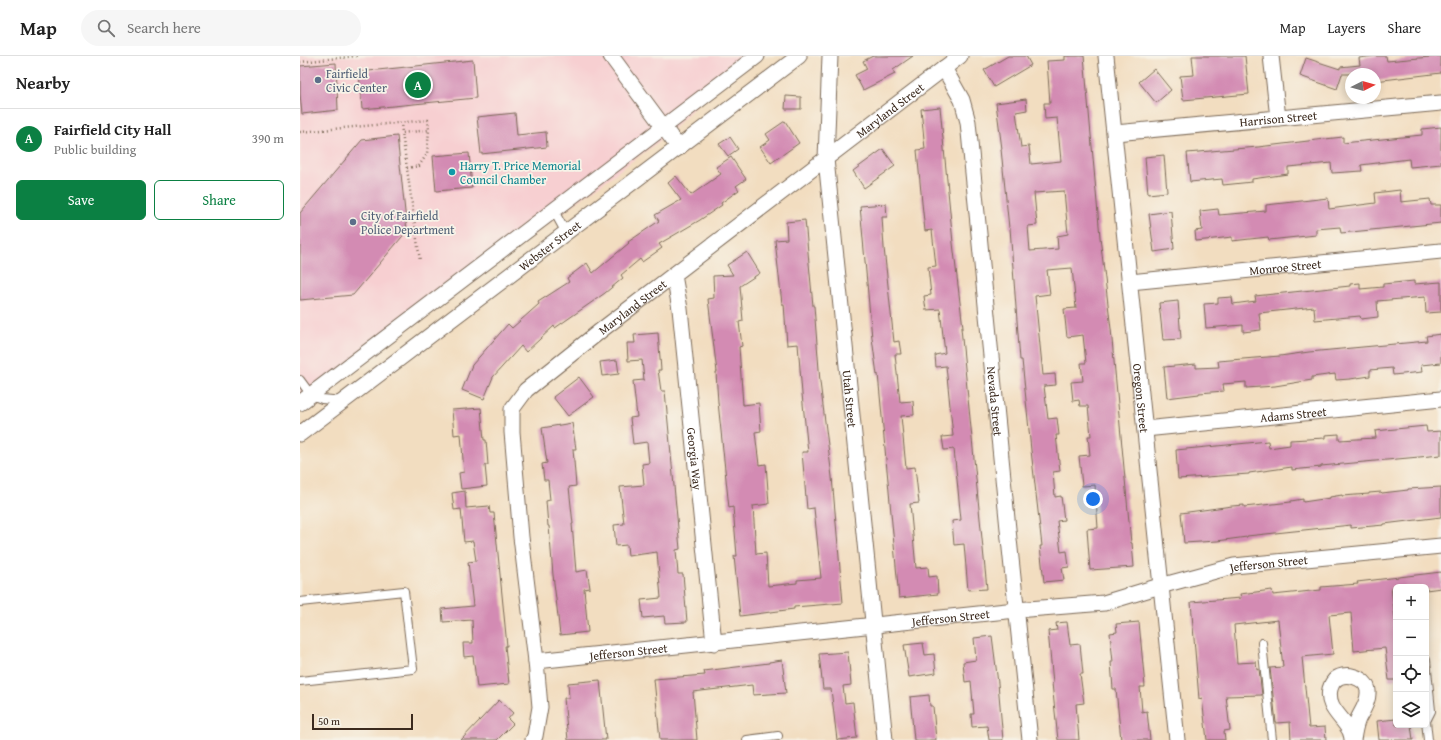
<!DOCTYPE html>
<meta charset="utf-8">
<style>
:root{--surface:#fff;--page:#f6f6f6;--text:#222;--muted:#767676;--line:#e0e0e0;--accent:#0b8043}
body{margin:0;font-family:"Gentium Book Plus",serif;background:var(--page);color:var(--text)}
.controls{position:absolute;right:12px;bottom:12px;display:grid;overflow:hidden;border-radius:6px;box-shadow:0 2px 10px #0003}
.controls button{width:36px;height:36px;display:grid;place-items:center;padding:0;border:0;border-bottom:1px solid var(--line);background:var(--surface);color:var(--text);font:20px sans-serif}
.compass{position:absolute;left:1045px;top:12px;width:36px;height:36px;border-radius:50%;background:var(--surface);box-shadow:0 2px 10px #0003;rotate:84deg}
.scale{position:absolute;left:12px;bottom:10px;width:101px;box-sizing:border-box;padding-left:4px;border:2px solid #3b2a1e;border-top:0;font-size:11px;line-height:14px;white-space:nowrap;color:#3b2a1e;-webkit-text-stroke:3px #f7f3e8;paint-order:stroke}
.you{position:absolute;left:793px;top:443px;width:14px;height:14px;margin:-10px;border:3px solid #fff;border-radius:50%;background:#1a73e8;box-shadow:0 0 0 6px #1a73e833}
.badge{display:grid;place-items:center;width:26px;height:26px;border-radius:50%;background:var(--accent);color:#fff;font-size:13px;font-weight:700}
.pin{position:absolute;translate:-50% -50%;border:2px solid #fff;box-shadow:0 1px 4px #0006}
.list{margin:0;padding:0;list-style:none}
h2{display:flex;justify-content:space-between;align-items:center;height:52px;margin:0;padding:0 16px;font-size:17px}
h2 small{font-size:13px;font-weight:400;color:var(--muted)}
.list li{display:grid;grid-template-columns:26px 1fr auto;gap:12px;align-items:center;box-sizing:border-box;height:60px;padding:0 16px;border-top:1px solid var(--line)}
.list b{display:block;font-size:15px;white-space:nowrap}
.list p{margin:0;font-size:13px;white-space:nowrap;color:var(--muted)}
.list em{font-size:13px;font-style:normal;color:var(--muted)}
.actions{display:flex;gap:8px;padding:12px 16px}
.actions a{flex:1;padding:9px 0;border:1px solid var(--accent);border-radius:6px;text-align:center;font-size:14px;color:var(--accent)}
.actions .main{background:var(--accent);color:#fff}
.icon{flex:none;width:22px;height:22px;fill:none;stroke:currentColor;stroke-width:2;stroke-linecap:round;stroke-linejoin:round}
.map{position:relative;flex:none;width:1141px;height:684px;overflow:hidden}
header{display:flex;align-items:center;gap:24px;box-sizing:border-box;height:56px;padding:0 20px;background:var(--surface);border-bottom:1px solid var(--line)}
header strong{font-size:19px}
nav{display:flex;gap:22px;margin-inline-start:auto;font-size:14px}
.search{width:280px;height:36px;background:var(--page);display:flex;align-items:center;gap:10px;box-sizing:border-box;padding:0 14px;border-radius:22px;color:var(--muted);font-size:15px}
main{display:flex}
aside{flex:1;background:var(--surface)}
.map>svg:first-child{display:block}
.built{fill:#f7cfd1}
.building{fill:#d38bb3;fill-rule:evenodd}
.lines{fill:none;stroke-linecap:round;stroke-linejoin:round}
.service-casing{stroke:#7b6957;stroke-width:10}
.minor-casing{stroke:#7b6957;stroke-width:17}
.path{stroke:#7b6957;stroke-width:2.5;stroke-dasharray:1 3;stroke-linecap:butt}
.service{stroke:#fff;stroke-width:8}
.minor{stroke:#fff;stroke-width:15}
.service-dot{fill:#5c6f8a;stroke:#f7f3e8;stroke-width:1.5}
.culture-dot{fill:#0f9aa8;stroke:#f7f3e8;stroke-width:1.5}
.labels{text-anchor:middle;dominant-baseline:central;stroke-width:3.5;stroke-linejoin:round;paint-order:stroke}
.service-label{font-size:12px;fill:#4e5e75;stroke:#f7f3e8;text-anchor:start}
.street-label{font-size:12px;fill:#3b2a1e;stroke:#f7f3e8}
.culture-label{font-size:12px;fill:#0d838f;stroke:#f7f3e8;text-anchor:start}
</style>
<header>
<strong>Map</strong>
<div class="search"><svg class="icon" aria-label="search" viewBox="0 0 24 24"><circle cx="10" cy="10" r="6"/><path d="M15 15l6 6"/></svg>Search here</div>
<nav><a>Map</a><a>Layers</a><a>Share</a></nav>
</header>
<main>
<aside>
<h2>Nearby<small></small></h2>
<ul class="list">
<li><span class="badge">A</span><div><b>Fairfield City Hall</b><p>Public building</p></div><em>390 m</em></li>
</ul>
<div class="actions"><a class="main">Save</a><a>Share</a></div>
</aside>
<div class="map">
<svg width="1141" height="684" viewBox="0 0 1141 684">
<rect width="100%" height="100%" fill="#f7f3e8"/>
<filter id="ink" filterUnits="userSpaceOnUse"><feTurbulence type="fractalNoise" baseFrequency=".025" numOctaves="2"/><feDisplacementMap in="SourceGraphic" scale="8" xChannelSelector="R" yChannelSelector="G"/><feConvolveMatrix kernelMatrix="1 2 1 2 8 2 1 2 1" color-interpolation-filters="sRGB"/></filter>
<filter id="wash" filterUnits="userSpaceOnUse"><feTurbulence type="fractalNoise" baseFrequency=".012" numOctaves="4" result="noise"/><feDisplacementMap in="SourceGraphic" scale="16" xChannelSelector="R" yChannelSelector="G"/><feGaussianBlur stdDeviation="0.9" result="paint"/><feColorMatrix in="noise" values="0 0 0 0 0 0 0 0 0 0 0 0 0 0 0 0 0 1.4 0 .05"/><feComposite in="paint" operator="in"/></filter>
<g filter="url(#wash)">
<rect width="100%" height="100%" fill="#f2ddc0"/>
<path class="built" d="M0,0h444l-78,80 -366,270z"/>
<g id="blocks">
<path class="building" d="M573,0h40l-20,14 2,4 -32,16 -8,-15 12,-6 -4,-8z
M708,0h18l5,9 -37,22 -10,-17z
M765,0h19l16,181 11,92 20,214h1l2,24 -44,3 -3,-41 11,-1 -3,-43 -13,1 -3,-30 11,-1 -2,-19h3l-3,-30h-8l-1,-6 -6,1 -2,-19 12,-1 -2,-18h5l-3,-28 -16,2 -3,-28 12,-1 -4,-40 -25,2 3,24 -15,2 8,79 12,-1 1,11 -12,1 4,33 9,-1 2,17h-3l4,36 -7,1 2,25 6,-1 3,24 -7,1 4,31 6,-1 2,16 -7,1 2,12 -20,2 -4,-36h2l-11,-96 -9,-90h-2l-10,-132h-1l-8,-79h1l-6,-46 30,-4 1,11 -11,2 5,35 8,-1 2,18 30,-3 -4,-43 -12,1 -1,-16h6l-3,-42 18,-1zM764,135l4,43 -11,2 1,13 -28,2 -2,-25 9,-1 -3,-32z
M892,0h53l4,38 -66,6 -3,-24 14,-1z
M1074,0h12l1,5 54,-5v17l-66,8v-7h-33l-5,15 -37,-13 6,-18 34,11v-2l20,-2 -1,-7z
M173,4l3,38 -114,11 -3,-37z
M36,7l2,47 -36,4 -2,-20v-28z
M854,13l17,21 -15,13 -17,-21z
M486,40l15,1v12h-16z
M640,51l13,136 10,85h-2l26,261 -19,1 -4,-46 -10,1 -2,-24 9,-1 -7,-71 -10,1 -2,-13 11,-1 -7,-70 -10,1 -1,-12 10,-2 -5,-44 -14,1 -2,-14 7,-1 -3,-28 8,-1 -4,-36 -7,1 -3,-28 -5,-53 8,-1 -4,-40z
M215,57l2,22 29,-3 1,15 -66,7 -4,-37z
M485,65l14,22 -28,20 -11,-16 10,-7 -4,-6z
M1141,71v37l-31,3 -1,-8 -48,6 1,6 -30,2 -1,-10 -43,4v7l-36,5v3l-29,3 -1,-6 -32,3 -3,-29 71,-6 67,-8 18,-2v6l79,-8v-6z
M97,80l10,95 -54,64 -53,5v-87l62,-73z
M430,81l8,12 -10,7 -9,-12z
M583,93l12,17 -31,22 -11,-17z
M169,97l3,35 -36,3 -3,-35z
M864,99l3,37 -19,2 -3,-37z
M431,101l15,22 -10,7 3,4 -18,13 1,2 -22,15 -41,24 3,4 -20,14 -2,-3 -19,16 2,3 -18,15 -50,35 -1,-2 -28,26 -5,-6 -28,31 -9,22 -22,-9 10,-25 36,-41 4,4 27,-24 -1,-2 31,-20 -2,-4 20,-15 6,10 36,-30 -1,-1 31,-21 -4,-6 26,-15 -13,-17 8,-7 15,19 30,-21 -5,-7z
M1100,134l1,12 29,-3 1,6h10v18l-100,10 -1,-6 -24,2v6l-47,5 -1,-3 -36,4v-4l-36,4 -1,-10 7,-1 -2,-19 18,-2 1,6 47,-4v-6l62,-7 1,11 47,-6 -1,-10z
M586,148l1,13h-5l2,31 10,94 5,-1 2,13h-6l5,48 13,-1 1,14 -13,1 5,52 9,-1 4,36 -9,1 6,64 12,-1 1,10 8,-1 1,18 -39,4 -21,-224 -1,1 -5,-37 -12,-132z
M871,155l3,38 -20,3 -5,-38z
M505,164l8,86h1l6,76 12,95 11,126 -49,4v2l-54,7 -6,-60h3l-4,-49 -4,1 -11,-106 -2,-30h1l-9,-73 6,-1 -1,-22 20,-1 -6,-10 20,-13 13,21 -20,13 3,35 -4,1 3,24 -3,1 4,58 16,-2 2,28 -6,1 4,33 7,-1 3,40 -16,2 3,48 10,-1 2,33 29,-3v-3l24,-2 -7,-70 -7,1 -5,-57h6l-6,-58 -4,-50 -11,1 -3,-41h-2l-7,-64 12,-1 -1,-17z
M1114,225v3l27,-2v30l-15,1 -1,-16 -48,4 1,16 -17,2 -1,-3 -45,4 -1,-13 -55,6 2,17 -18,2v-7l-37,3 -2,-24 14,-1v-5l14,-1 1,7 23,-3 -1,-5 95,-10v-2l10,-1v6l23,-2v-3z
M878,245l3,38 -18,1 -4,-37z
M358,277l3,37h-3l3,21h4l15,158 -4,1 2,24h5l4,48 -22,1 -1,-7 -21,2 -2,-18 20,-2 -4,-46 -29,4 -1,-11 -11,1 -2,-21 10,-1 -4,-37 24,-2 -2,-21 7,-1 -2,-21 -14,2 -3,-26 7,-1 -4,-36 11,-1 -2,-20 -14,1 -1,-18h8l-1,-8z
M1141,278v29l-20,2 1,7 -29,3 -1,-7 -22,2v6l-20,3 -14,1 -1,-6 -23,3v3l-37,6 -29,2v-6l-23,2 1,7 -25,2v1l-32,4 -3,-31 32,-3v4l23,-1 -1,-6 62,-5 29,-4 118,-11 -1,-5z
M317,304l2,14 -17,2 -2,-14z
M279,321l15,20 -26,19 -15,-19z
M181,352l3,32h2l2,25h-3l2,21 -26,3 -2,-16 5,-1 -3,-38 -7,1 -2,-25z
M272,367l4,26h-3l3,37 -7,1 4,37h-1l4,48 11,-2 3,18 -6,1 4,43 -28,3 -4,-36 -3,-24 -4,-49h-1l-2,-25 4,-1 -2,-20h-4l-2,-16 5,-1 -5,-35z
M1126,370l1,6 14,-1v24l-120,11v1l-29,3v-3l-43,6v1l-71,5 -2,-29 92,-9 1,7 21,-3v-5l35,-2v-3l14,-1v6l37,-2 -1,-7z
M1141,431v30l-57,7v1l-33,3v-3l-104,11v1l-30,4 -33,2 -3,-30 51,-7 12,-1v2l29,-3 18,-2v-1l12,-2v3l27,-4v-1l12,-2v1l27,-2v-1l12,-1 1,1 26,-3v-1z
M165,435l1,17 23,-2 1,7h4l13,133h-2l4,38 -32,3 -4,-31 -9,1 -1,-14h10l-1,-23 -29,2 -1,-13 31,-3 -5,-44 8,-1 -3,-20 -9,1 -3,-33 -7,1 -2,-17z
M1141,516v16l-15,2v-3h-35l5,39v54h-7l-4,-32 -31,3 -3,-38 -22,2 4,39 -31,3 7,71 16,-1 1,13h-35l-1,-18 -14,1 -6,-55 13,-1 -5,-47 -44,5 3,38 19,-1 1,8 2,-1 3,26 -36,1 4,34 -6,1 1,9h-18l-5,-42 -3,1 -8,-97 50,-4 -1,-4 32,-4 1,5 48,-5v-3l37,-3 -1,-2z
M767,566l3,23 10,-1 3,30h-3l4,29 -8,1 3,36h-21l-6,-57h1l-5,-52 9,-1 -1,-7z
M839,566l6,65h-5l2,25 5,-1 3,29h-29l-5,-51h-3l-2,-27h2l-3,-29 7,-1 -1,-8z
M692,580l6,47 5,57h-14l-2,-14 -15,1 -1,-13h3l-3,-33 -6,1 -2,-20 13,-2 -2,-22z
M623,587l2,12 9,-1 2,19 -27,4 -5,-32z
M548,596l3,33 -8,1 2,17 8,-1 4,36 -20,2 -6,-51h-8l-4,-35z
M482,604l4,33 -33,2 -1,-10 -59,7 4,48h-37l-6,-61 51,-4 -1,-4 65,-8v-1z
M300,624l6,60h-38l-4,-42h5l-1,-15z
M629,639l1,11h3l3,34h-22l-4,-43z
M199,644l14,13 -5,6 5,5 -16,16h-36z
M1096,663v6h15l2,15h-34l-2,-19z"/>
</g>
</g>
<g filter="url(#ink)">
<use href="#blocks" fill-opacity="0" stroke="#7b6957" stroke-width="1"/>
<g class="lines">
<g class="service-casing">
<path id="service" d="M254,155l12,22
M0,324l11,15 11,4 20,2
M0,546l104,-11 9,78 -113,12
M962,587l10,97
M1126,604l5,51 -5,10 2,19
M447,684l31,-4"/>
</g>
<g class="minor-casing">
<g id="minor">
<path d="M311,0l68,92"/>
<path id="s1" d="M530,0l-4,103 59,581"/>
<path id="s2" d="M806,0l71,684"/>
<path d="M971,0l7,62"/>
<path id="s3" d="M644,12l18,32 6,22 41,417 21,201"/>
<path id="s4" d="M815,77l326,-30"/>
<path id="s5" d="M374,219l6,34 34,334"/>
<path id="s6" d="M830,226l311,-31"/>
<path d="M0,347l457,-347"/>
<path id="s7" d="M845,373l296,-30"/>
<path id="s8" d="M0,378l499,-378"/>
<path id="s9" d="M236,605l480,-51 88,-7 56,-17 74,-20 207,-20"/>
<path id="s10" d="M233,684l2,-4 5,-29 -4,-46 -15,-124 -9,-105v-23l14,-19 78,-62 356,-272"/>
<path d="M1052,684c0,-3 -1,-6 -2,-9 -8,-15 -24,-23 -20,-42 1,-3 2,-6 4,-8 9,-11 33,-4 34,10 1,10 -6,20 -10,28 -3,7 -4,14 -5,21"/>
</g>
</g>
<path class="path" d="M0,6l57,-6
M101,66l1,11
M0,76l128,-12 1,10
M107,112l12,-2 8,-12 2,-24 -27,3 18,128"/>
<use href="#service" class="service"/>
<use href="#minor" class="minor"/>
</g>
</g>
<g class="service-dot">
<circle cx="18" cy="24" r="4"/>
<circle cx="53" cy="166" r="4"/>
</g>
<circle class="culture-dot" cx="152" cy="116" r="4"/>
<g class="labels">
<g class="service-label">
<text x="26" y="17">Fairfield<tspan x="26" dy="14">Civic Center</tspan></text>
<text x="61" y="159">City of Fairfield<tspan x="61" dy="14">Police Department</tspan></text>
</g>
<g class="street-label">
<text stroke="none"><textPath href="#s10" startOffset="816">Maryland Street</textPath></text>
<text stroke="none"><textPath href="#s4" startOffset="164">Harrison Street</textPath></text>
<text stroke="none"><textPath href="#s8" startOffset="313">Webster Street</textPath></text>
<text stroke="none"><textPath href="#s6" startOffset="156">Monroe Street</textPath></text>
<text stroke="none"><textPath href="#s10" startOffset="492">Maryland Street</textPath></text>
<text stroke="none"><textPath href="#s1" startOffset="344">Utah Street</textPath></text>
<text stroke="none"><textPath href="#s2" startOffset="344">Oregon Street</textPath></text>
<text stroke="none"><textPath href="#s3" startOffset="340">Nevada Street</textPath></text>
<text stroke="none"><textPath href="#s7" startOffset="149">Adams Street</textPath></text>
<text stroke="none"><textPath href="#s5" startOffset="185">Georgia Way</textPath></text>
<text stroke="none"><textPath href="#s9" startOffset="741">Jefferson Street</textPath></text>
<text stroke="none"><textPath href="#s9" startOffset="417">Jefferson Street</textPath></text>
<text stroke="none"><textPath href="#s9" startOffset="93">Jefferson Street</textPath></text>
</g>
<g class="culture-label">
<text x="160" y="109">Harry T. Price Memorial<tspan x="160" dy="14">Council Chamber</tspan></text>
</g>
</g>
</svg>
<div class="controls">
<button>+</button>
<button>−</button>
<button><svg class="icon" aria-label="locate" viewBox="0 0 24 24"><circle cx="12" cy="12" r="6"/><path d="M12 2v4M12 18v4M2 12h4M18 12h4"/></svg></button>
<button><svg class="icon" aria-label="layers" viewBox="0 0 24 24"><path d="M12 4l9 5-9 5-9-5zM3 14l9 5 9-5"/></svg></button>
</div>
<svg class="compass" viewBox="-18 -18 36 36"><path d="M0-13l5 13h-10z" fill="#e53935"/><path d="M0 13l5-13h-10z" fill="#767676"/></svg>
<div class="scale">50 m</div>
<div class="you"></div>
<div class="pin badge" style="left:118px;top:29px">A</div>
</div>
</main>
